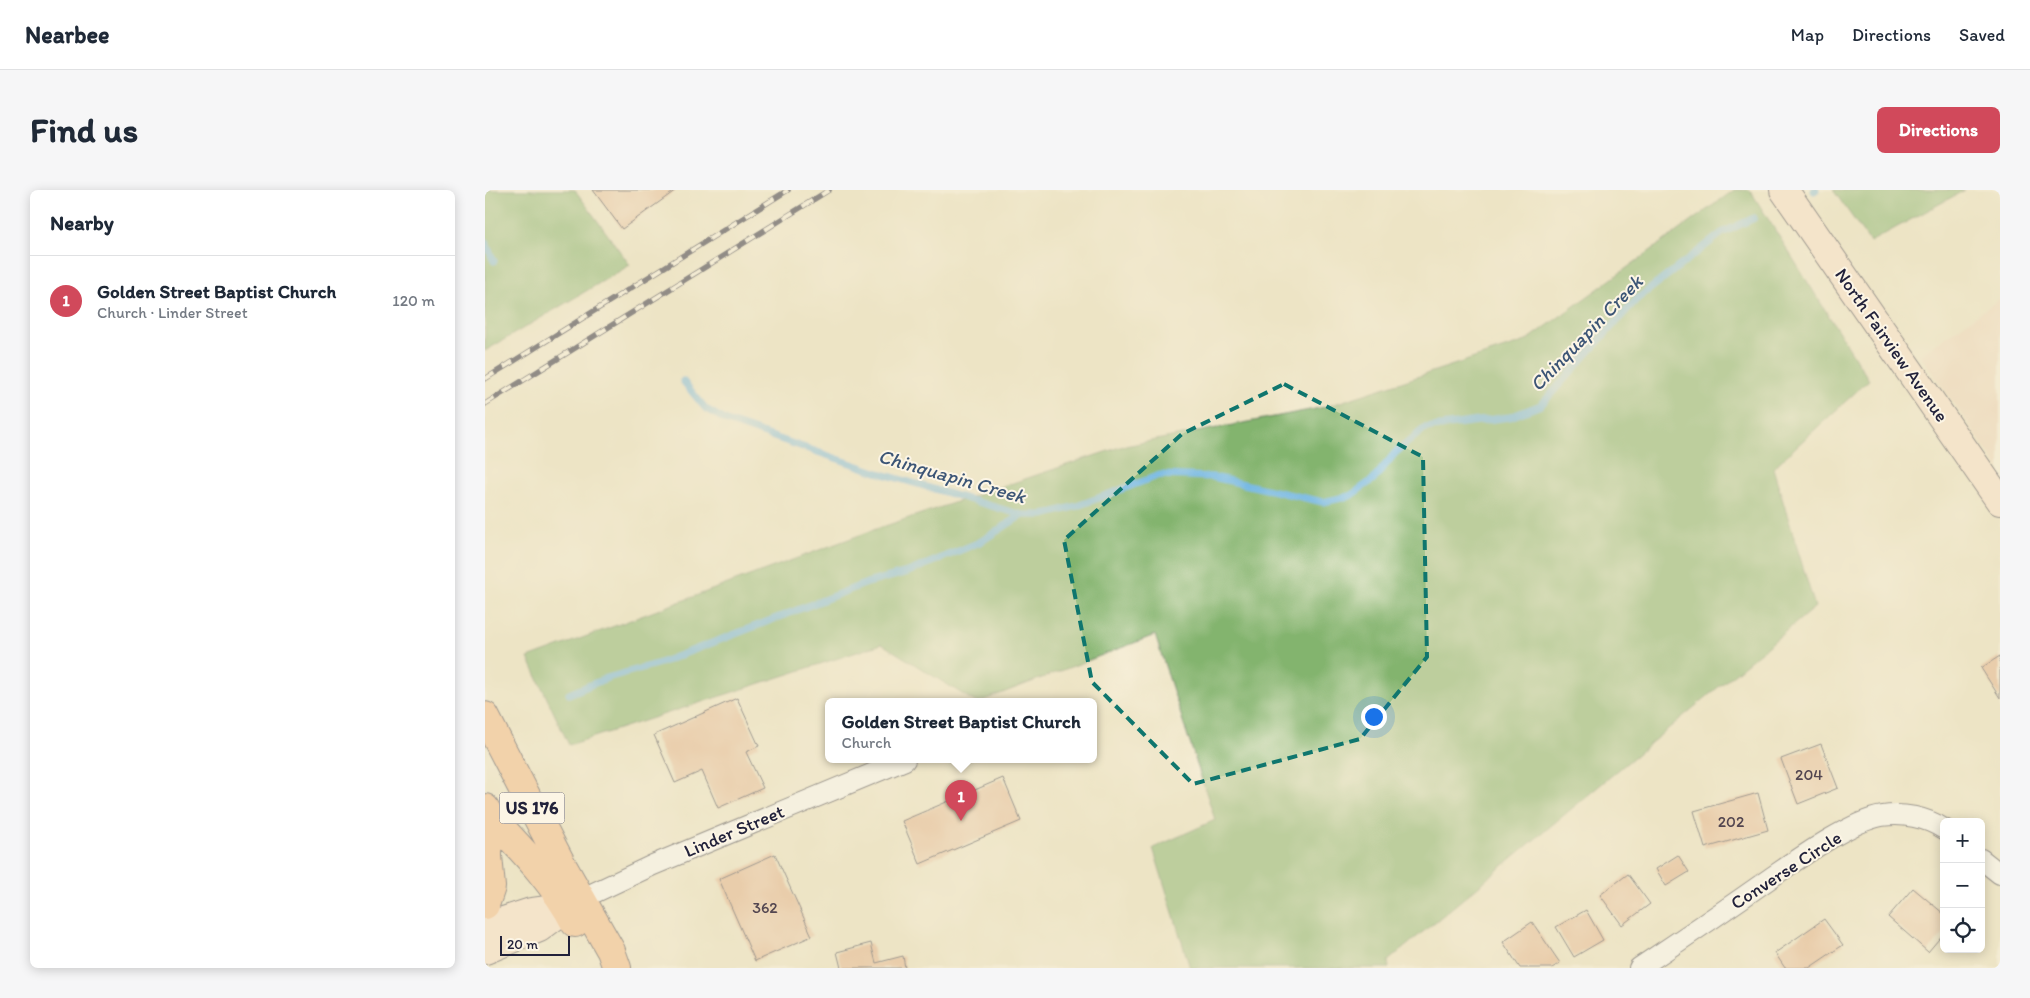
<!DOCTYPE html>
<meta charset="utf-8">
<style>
:root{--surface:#fff;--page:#f6f6f7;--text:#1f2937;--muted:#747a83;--line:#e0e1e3;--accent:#d1495b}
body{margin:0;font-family:Itim,sans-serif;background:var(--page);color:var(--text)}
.controls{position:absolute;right:15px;bottom:15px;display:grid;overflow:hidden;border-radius:8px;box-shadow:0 2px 12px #0003}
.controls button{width:45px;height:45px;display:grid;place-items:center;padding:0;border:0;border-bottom:1px solid var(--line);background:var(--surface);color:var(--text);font:25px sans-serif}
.scale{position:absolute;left:15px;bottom:12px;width:70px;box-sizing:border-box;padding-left:5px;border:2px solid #22223b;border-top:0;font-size:14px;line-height:18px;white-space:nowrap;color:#22223b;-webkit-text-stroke:4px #fcf5e5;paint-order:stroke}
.you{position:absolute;left:888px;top:526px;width:18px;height:18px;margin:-12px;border:4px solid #fff;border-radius:50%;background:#1a73e8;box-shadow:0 0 0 8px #1a73e833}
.badge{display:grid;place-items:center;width:32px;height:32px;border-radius:50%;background:var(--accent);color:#fff;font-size:16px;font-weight:700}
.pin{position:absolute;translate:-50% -41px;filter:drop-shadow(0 1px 2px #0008)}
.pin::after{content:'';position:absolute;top:26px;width:18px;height:15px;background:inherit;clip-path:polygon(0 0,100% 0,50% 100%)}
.popup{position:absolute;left:340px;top:508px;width:272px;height:65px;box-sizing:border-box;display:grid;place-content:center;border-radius:8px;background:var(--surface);filter:drop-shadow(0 1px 4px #0005);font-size:16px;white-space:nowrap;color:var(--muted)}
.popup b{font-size:19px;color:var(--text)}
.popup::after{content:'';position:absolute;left:50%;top:100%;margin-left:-10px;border:10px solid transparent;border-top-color:var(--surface)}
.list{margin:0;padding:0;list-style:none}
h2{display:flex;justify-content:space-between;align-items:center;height:65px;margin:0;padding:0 20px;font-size:21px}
h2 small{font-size:16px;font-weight:400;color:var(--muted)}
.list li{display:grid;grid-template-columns:32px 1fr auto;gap:15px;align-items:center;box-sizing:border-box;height:90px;padding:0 20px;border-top:1px solid var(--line)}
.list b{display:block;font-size:19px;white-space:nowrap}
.list p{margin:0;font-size:16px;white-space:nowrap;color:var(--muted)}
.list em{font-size:16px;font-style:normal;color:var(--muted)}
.icon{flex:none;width:28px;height:28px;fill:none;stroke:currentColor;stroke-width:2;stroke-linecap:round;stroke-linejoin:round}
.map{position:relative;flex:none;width:1515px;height:778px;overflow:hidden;border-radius:8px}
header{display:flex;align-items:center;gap:30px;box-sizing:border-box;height:70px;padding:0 25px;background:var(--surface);border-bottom:1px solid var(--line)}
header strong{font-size:24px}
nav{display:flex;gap:28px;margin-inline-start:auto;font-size:18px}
.intro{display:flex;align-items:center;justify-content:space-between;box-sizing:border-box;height:120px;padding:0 30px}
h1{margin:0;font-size:35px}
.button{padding:12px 22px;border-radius:8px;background:var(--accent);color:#fff;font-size:18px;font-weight:700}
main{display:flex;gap:30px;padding:0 30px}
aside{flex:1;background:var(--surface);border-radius:8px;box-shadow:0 2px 12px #0003}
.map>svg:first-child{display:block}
.built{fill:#f0d5bc}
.forest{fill:#83b46e;stroke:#526b54}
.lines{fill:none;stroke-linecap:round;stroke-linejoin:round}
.stream{stroke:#6bb4e3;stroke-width:7}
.building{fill:#e5b28d}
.street-casing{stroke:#403f50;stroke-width:22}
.secondary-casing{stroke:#403f50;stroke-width:30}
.highway-casing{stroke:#403f50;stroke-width:30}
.street{stroke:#fff;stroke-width:20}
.secondary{stroke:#fde4d0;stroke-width:28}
.highway{stroke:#f9bc8a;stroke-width:28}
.rail-casing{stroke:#22223b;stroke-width:5.5}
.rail{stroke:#fcf5e5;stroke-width:4;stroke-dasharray:11;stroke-linecap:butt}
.marked{fill:none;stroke:#0f766e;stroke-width:4;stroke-dasharray:10 6;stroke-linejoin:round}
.labels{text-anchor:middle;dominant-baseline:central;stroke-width:4;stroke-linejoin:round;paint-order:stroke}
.number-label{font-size:16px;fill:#534650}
.shield{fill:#fcf5e5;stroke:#63616e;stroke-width:1}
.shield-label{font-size:18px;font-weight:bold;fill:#22223b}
.street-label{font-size:19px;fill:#22223b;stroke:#fcf5e5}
.water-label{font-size:20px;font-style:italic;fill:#3c5576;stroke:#fcf5e5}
</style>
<header>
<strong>Nearbee</strong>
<nav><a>Map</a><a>Directions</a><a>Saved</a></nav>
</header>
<div class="intro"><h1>Find us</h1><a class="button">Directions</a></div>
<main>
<aside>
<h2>Nearby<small></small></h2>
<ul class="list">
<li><span class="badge">1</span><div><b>Golden Street Baptist Church</b><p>Church · Linder Street</p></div><em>120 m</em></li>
</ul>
</aside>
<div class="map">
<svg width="1515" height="778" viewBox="0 0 1515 778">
<rect width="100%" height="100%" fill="#fcf5e5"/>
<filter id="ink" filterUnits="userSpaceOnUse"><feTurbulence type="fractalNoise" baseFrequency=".02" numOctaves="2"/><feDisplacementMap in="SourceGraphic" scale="10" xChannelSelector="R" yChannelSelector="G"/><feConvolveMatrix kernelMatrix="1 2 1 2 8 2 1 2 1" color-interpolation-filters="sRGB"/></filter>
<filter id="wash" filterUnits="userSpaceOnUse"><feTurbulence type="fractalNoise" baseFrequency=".0096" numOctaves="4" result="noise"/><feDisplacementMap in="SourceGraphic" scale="20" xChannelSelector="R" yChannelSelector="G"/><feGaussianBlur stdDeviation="1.12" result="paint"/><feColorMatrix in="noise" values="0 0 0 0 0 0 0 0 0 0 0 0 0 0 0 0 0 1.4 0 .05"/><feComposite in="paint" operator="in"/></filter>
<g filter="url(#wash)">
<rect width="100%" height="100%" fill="#ede4c5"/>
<path class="built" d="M1515,109v171l-80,-115z"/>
<path class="forest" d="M0,0h90l55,75 -145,86z
M1249,0h16l119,190 -96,88 42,139 -427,354 1,7h-199l-37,-120 62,-28 -60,-185 -176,67h-4l-93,-58 -313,101 -41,-87 345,-128 247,-83 205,-40 201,-66z
M1348,0h132l-95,52z"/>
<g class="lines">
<path class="stream" d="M1329,1l2,-1
M0,52l9,19
M198,191l23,28 21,12 149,51 146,43h21l34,-9 83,-31 53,2 110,25 27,-6 24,-17 21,-26 30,-25 85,-11 31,-12 96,-106 85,-66 32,-15
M84,504l38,-16 53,-15 207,-80 41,-11 72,-30 42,-27"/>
</g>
<g id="blocks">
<path class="building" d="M108,0h83l-54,39z
M1515,466v42l-19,-30z
M252,508l22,48 -13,6 17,36 -45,20 -16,-37 -27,12 -21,-48z
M1336,554l17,44 -40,16 -17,-45z
M518,588l18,43 -101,43 -18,-43z
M1273,603l10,37 -63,18 -11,-37z
M290,664l37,82 -57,25 -36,-82z
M1193,665l11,17 -23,14 -10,-17z
M1143,684l22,30 -28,21 -22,-30z
M1428,698l31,26v19l-16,19 -40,-35z
M1101,720l17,30 -29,17 -18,-30z
M1339,729l19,26 -34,23h-24l-10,-15z
M1047,732l28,41 -8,5h-32l-17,-26z
M386,753l5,20 27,-7 2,12h-64l-4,-16z"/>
</g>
</g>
<g filter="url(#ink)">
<use href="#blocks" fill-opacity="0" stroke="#403f50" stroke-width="1"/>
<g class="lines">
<g class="street-casing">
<path id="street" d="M1496,669l19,15
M96,709l72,-34 252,-105
M1154,778c45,-30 89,-60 133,-91 26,-18 79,-56 110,-61 21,-3 44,1 62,13"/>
</g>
<g class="secondary-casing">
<path id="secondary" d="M1299,0l216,311
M0,737l46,-15 22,-3
M0,760l54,-22 28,-21 14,-8"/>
</g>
<g class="highway-casing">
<path id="highway" d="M0,526l77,149 49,86 6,17
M0,618l4,7c31,33 65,67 86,108
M0,715l6,-18 -3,-31 1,-41"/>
</g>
<use href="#street" class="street"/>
<use href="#secondary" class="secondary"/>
<use href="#highway" class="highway"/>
<g class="rail-casing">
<path id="rail" d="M0,189l303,-189
M0,214l344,-214"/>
</g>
<use href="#rail" class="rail"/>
</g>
</g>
<path d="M0 0H1515V778H0ZM799,194l139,73 4,200 -67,82 -167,45 -101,-102 -28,-142 118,-106z" fill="#ede4c5" fill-opacity=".55" fill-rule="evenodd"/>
<path class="marked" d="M799,194l139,73 4,200 -67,82 -167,45 -101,-102 -28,-142 118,-106z"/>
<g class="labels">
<g class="number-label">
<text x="1324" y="584">204</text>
<text x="1246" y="631">202</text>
<text x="280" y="717">362</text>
</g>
<rect class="shield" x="14.5" y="602.5" width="65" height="31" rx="4"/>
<g class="shield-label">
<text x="47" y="618">US 176</text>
</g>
<g class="street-label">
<text transform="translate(1407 155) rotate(55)">North Fairview Avenue</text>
<text transform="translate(249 641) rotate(-23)">Linder Street</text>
<text transform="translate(1301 680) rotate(-33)">Converse Circle</text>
</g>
<g class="water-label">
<text transform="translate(1101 143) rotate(-46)">Chinquapin Creek</text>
<text transform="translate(467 286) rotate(16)">Chinquapin Creek</text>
</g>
</g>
</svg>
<div class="controls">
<button>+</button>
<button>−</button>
<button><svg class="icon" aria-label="locate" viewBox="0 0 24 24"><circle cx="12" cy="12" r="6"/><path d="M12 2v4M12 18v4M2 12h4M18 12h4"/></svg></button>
</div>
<div class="scale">20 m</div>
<div class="you"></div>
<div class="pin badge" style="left:476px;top:631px">1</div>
<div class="popup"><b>Golden Street Baptist Church</b>Church</div>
</div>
</main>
